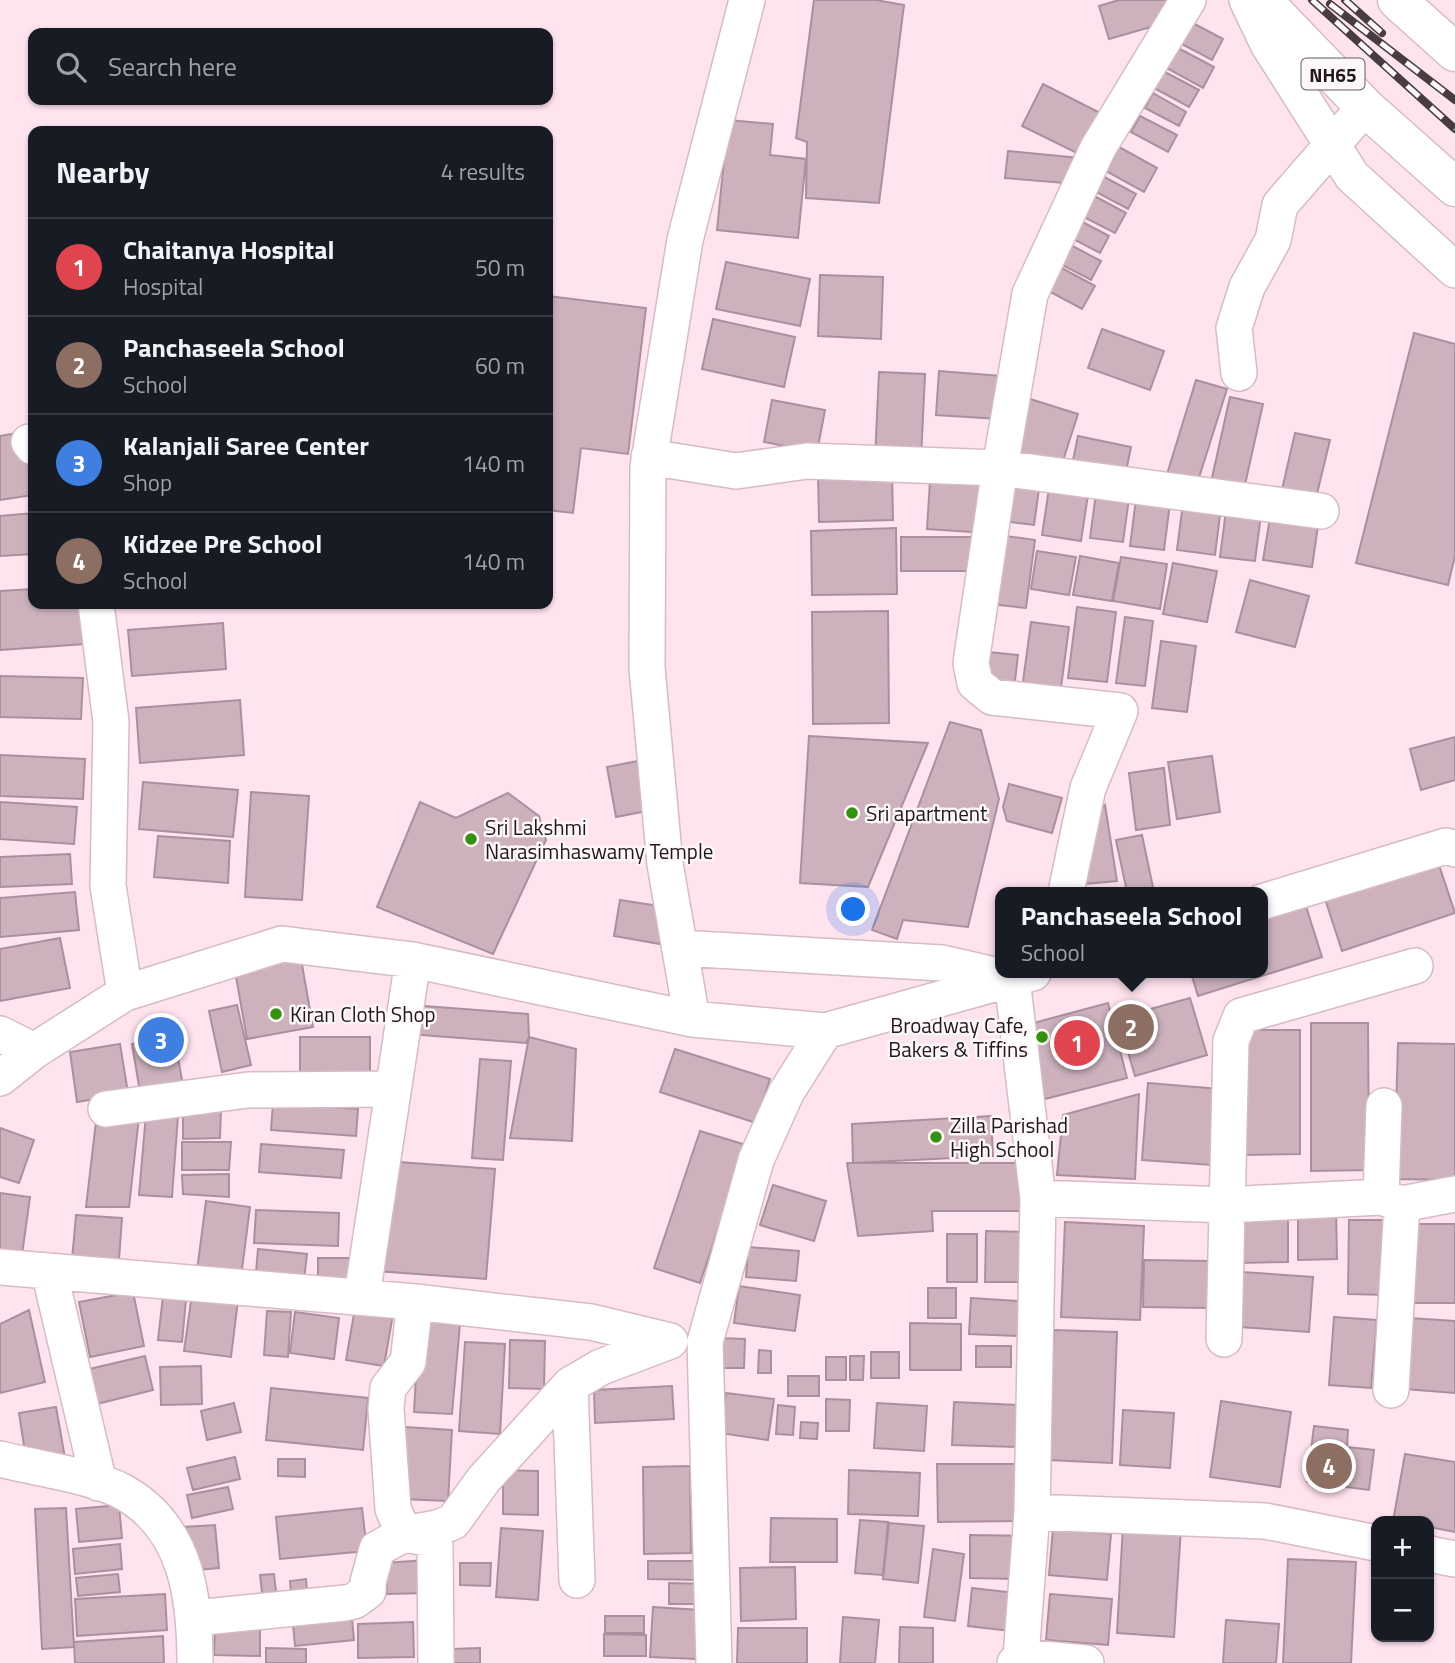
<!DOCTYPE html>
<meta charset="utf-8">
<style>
:root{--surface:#171b24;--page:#20242c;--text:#f1f3f6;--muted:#9ea1a6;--line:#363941;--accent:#2563eb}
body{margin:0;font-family:"Titillium Web",sans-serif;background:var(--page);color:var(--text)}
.controls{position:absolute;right:21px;bottom:21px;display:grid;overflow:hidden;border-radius:14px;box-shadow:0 2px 5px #0004}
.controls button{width:63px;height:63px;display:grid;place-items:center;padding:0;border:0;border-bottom:2px solid var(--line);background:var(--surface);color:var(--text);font:35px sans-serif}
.you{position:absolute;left:854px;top:910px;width:24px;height:24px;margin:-18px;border:5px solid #fff;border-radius:50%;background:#1a73e8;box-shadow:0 0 0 10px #1a73e833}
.badge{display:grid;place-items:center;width:46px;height:46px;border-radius:50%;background:var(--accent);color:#fff;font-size:23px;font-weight:700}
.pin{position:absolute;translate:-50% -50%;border:4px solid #fff;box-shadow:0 2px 7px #0006}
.popup{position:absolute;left:995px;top:887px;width:273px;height:91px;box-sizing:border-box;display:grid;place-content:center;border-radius:14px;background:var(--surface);filter:drop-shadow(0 2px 5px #0005);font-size:23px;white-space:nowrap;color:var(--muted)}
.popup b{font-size:26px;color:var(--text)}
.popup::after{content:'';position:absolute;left:50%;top:100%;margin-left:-14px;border:14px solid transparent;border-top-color:var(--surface)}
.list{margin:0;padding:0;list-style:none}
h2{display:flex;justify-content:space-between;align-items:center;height:91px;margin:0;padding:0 28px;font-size:30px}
h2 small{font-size:23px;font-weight:400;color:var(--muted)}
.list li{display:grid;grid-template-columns:46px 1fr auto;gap:21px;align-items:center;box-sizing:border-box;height:98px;padding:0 28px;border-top:2px solid var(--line)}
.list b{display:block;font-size:26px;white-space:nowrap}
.list p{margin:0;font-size:23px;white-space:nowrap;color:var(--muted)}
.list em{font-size:23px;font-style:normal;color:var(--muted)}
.icon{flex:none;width:38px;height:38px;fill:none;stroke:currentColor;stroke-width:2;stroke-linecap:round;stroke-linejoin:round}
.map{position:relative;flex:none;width:1455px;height:1663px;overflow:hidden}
.search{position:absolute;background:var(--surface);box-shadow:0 2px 5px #0004;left:28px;top:28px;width:525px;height:77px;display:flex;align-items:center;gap:18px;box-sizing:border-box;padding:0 24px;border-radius:14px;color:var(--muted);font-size:26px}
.panel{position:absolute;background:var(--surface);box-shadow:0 2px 5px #0004;left:28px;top:126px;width:525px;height:483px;border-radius:14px}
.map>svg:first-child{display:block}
.building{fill:#cdb2be;stroke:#aa909c;stroke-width:2}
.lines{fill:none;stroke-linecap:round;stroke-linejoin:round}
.minor-casing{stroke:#d6bbc7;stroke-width:38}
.highway-casing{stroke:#d6bbc7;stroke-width:41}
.minor{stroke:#fff;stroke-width:35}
.highway{stroke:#fff;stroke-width:38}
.rail-casing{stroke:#483c41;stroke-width:8}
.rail{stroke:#fdf7f9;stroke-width:5;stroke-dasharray:16;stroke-linecap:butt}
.poi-dot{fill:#33920c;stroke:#fdf7f9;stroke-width:2.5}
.labels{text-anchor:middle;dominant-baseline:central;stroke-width:5;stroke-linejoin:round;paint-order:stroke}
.shield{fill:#fdf7f9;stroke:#645c5f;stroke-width:2}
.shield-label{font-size:19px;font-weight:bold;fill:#22191d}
.poi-label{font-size:21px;fill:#22191d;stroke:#fdf7f9;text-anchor:start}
</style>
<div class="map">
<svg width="1455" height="1663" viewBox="0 0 1455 1663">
<rect width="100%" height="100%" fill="#ffe3ef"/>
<path class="building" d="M814,0h62l28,5 -25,198 -73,-5 1,-56 -11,-4z
M1119,0h50l6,20 -66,19 -10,-33z
M1189,21l34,18 -11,21 -34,-18z
M1176,47l38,20 -11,21 -38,-21z
M1163,71l36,19 -10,17 -35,-19z
M1043,84l65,33 -21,41 -65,-32z
M1153,93l33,19 -7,14 -34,-18z
M1140,116l37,19 -9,17 -37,-20z
M728,120l45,4 -3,31 36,4 -8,79 -81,-8z
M1110,142l47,26 -13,24 -47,-26z
M1008,151l71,7 -2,26 -72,-6z
M1095,172l41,22 -8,15 -41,-22z
M1085,191l41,22 -11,20 -41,-21z
M1071,216l38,20 -9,17 -38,-20z
M1061,240l40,21 -10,19 -40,-21z
M726,262l84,17 -10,47 -84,-17z
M1058,266l37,20 -13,23 -37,-20z
M820,275l63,2 -2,62 -63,-3z
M548,296l98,12 -18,146 -47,-6 -8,65 -25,-3z
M713,319l82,18 -11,50 -82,-18z
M1102,329l62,22 -14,39 -62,-22z
M1414,333l41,11v212l-7,29 -92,-22z
M939,371l62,5 -3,43 -62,-4z
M879,372l46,2 -4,86 -46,-2z
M1196,380l31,9 -30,95 -30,-10z
M1230,397l33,7 -19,85 -33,-7z
M1030,399l48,15 -18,56 -47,-14z
M772,400l53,10 -8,42 -53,-10z
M23,432l10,63 -33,5v-64z
M1295,433l35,7 -15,62 -34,-8z
M1078,436l53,11 -7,34 -53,-11z
M892,471l1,49 -74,2 -1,-49z
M1007,478l33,4 -6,43 -33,-4z
M930,481l61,4 -4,48 -60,-4z
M1050,482l39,6 -8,53 -39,-6z
M1097,486l33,5 -7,51 -33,-4z
M1137,491l34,5 -7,54 -34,-4z
M1183,503l38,4 -6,48 -38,-5z
M1227,503l35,4 -7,54 -35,-4z
M1271,512l48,7 -7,48 -49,-7z
M33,513v41l-33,2v-40z
M896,528l1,66 -85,1 -1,-64z
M999,535l36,5 -9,68 -36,-4z
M901,537h71v34h-71z
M1037,551l39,6 -7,38 -38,-6z
M1080,556l39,7 -7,38 -39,-6z
M1121,557l46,7 -7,45 -47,-8z
M1173,563l44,8 -10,51 -44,-8z
M1250,580l59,16 -14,51 -59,-15z
M33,589v15h49l3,40 -85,6v-59z
M1077,607l39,5 -9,70 -39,-4z
M888,611l1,112 -76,1 -1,-112z
M1125,617l28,4 -8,65 -29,-3z
M1031,622l38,5 -9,68 -38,-6z
M223,623l3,46 -94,7 -4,-46z
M1161,641l35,5 -9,66 -35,-4z
M979,651l39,4 -5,43 -37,-17z
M0,676l83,2 -2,41 -81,-2z
M240,700l4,55 -104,8 -4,-55z
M950,722l31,8 18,69 -31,128 -65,-7 -6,19 -25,-9z
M809,736l119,7 -60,144 -68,-4z
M1455,737v43l-34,10 -11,-41z
M0,755l85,4 -2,40 -83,-3z
M1212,756l8,56 -43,7 -9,-57z
M643,760l9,50 -36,7 -9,-50z
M1164,768l6,57 -34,5 -7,-57z
M143,782l95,8 -5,47 -94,-8z
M1009,784l53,14 -10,35 -45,-12 -4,-14z
M251,792l58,4 -7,104 -57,-3z
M508,793l31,23 7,24 -53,114 -116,-47 43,-105 36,16z
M0,802l77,5 -3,37 -74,-5z
M1105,805l12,76 -44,4 18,-65z
M1142,835l12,57h-27l-11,-52z
M158,836l72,5 -2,42 -74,-6z
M70,854l2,30 -72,3v-30z
M1438,862l17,51 -113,38 -17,-52z
M75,892l4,38 -79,7v-39z
M620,900l46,7 -6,37 -46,-8z
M1305,903l17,54 -124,39 -7,-23h71v-57z
M60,938l10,50 -70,13v-52z
M301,959l12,68 -66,12 -12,-68z
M1190,998l17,57 -72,21 -17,-58z
M1108,1003l19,75 -82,21 -19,-74z
M237,1005l14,60 -29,7 -13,-61z
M411,1005l117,9 1,23 -3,6 -117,-9z
M1311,1023h57l1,147 -58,1z
M1242,1030h58v124l-58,1z
M174,1036l10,55 -43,7 -9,-54z
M300,1037h70v43l-70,1z
M529,1037l47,12 -4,92 -62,-3z
M1398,1043l57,1v136l-61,-1z
M120,1044l8,49 -51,9 -7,-50z
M675,1049l95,30 -14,44 -96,-31z
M480,1059l31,2 -8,99 -31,-2z
M1148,1083l71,6 -6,76 -71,-5z
M1139,1094l-4,85 -78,-4 6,-60z
M273,1103l85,6 -2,27 -85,-6z
M183,1107l38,1 -1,30 -37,1z
M97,1113l42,4 -10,90h-43z
M146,1114l32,2 -6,81 -33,-2z
M991,1116l2,40 -140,7 -1,-39z
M0,1128l34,12 -15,43 -19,-6z
M700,1131l46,14 -46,138 -46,-15z
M182,1142h49l-2,28h-47z
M261,1144l83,6 -3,28 -82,-6z
M384,1161l111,8 -9,110 -110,-8z
M847,1163h178v48h-93l1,20 -75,5z
M229,1174v23l-46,-3 -1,-19z
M773,1185l53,16 -12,40 -54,-16z
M0,1193l30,4 -9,65 -21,-3z
M206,1201l44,6 -9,70 -44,-6z
M256,1210l83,3 -1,33 -84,-3z
M1239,1210h49v52l-49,1z
M1298,1210h38l1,49 -39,1z
M76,1215l46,3 -4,56 -47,-3z
M1349,1220h41l-1,75 -41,-1z
M1065,1222l79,4 -4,94 -79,-3z
M1411,1224h44v79h-44z
M986,1231l38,1 -1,50h-38z
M947,1234h30v48h-30z
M748,1247l51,4 -3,30 -50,-4z
M258,1249l49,5 -4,34 -48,-5z
M318,1258h38l-1,26 -37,-1z
M1144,1260l65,1 -1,47 -65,-1z
M1242,1272l71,5 -4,55 -70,-5z
M739,1286l61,9 -5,36 -61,-8z
M164,1287l23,2 -5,53 -24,-2z
M928,1288h28v30h-28z
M133,1292l11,54 -54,11 -11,-55z
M192,1294l46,6 -7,57 -47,-6z
M971,1298l49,3 -1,35 -50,-2z
M355,1308l38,6 -9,52 -38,-6z
M29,1310l16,72 -45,11v-69z
M267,1311l24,1 -3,45 -24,-2z
M295,1312l44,6 -5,41 -44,-6z
M1334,1317l43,3 -6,68 -42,-3z
M1410,1318l45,3v72l-50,-4z
M419,1322l41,2 -8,90 -38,-2z
M910,1323l51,1v46h-51z
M1054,1330l63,2 -5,131 -64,-3z
M720,1338l25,1 -1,29h-24z
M510,1340l35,1 -1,48 -35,-1z
M465,1342l40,2 -5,90 -41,-3z
M976,1346h35v21h-35z
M759,1350l12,1v22h-13z
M871,1352h28v26h-28z
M145,1356l8,34 -56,14 -8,-35z
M850,1356h14l-1,24h-13z
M826,1357h20v23h-20z
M201,1366l1,38 -41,1 -1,-38z
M788,1376h31v20h-31z
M672,1386l2,33 -79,4 -1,-33z
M271,1388l97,10 -5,52 -97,-10z
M726,1393l48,6 -6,41 -48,-7z
M826,1399l24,1 -1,31h-23z
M1221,1401l70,11 -11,75 -70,-10z
M954,1402l65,3 -2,42 -65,-2z
M234,1403l7,29 -34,8 -6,-29z
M877,1403l50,3 -3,45 -50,-3z
M778,1405l17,2 -2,28 -17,-1z
M56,1407l9,51 -38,7 -8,-52z
M1123,1410l51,3 -4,55 -50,-3z
M801,1422l17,1 -1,16 -17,-1z
M1314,1426l34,4 -1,17 27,3 -5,40 -62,-8z
M405,1427l47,3 -4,71 -47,-2z
M1405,1454l50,8v70l-26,-5v-6h-36z
M235,1457l5,22 -47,11 -6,-22z
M278,1459h27v18l-27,-1z
M937,1464h88l1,57 -88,1z
M690,1466l1,87 -47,1 -1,-87z
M503,1470l35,1v44l-35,-1z
M849,1470l71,3 -2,43 -70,-2z
M228,1487l5,22 -41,9 -5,-23z
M119,1505l3,33 -43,4 -3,-33z
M66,1508l8,139 -32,2 -7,-140z
M362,1508l5,43 -87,8 -4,-42z
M771,1518l66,1v43h-67z
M860,1520l28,2 -5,53 -28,-2z
M889,1523l35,3 -6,57 -35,-4z
M215,1525l4,43 -33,3 -3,-44z
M1123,1525l58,3 -7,109 -57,-4z
M501,1528l42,3 -5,69 -42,-3z
M1053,1529l58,5 -4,46 -58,-5z
M970,1535l56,1 -2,43 -54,-1z
M120,1544l2,25 -47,5 -2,-25z
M933,1549l31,5 -9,67 -31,-4z
M1288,1559l68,3 -5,101h-68z
M426,1560l2,33 -41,1 -2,-31z
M648,1561h52v19l-52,-1z
M460,1563h31l-1,23 -30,-1z
M795,1567l1,52 -55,2 -1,-53z
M118,1574l2,18 -42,4 -2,-18z
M274,1574l3,26 -14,1 -3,-26z
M306,1579l2,23 -16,1 -2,-22z
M669,1583l39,1v20h-39z
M972,1588l53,6 -5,38 -52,-6z
M165,1594l2,36 -90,6 -2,-37z
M1050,1594l62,5 -4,46 -62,-5z
M653,1607l47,3 -3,49 -47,-2z
M605,1616h39v17h-39z
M843,1617l36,3 -4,43h-35z
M352,1618l2,22 -59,6 -2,-22z
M1226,1620l53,4 -3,39h-53z
M413,1622l1,35 -56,1v-34z
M900,1627l33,1v35h-34z
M215,1628l45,1v27l-46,-1z
M738,1628h69v35h-70z
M604,1634l42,1v21h-42z
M163,1636l1,27h-89l-1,-21z
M266,1648l40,1v14h-40z
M480,1648v15h-27l-1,-14z"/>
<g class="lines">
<g class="minor-casing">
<path id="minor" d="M1247,0l21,44 84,132 103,94
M1239,373l-5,-45 13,-41 26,-47 7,-35 85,-98
M29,442l4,5
M649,457l87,14 71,-10 193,7 321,43
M96,604l15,118 -3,164 17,107
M1066,892l22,-104 32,-77 -128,-14 -17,-14 -4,-20 29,-195 30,-174 68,-146 90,-148
M1262,902l184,-56 9,3
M680,948l262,15 70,16 26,219 -6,314 -11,145 -6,6
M692,1019l-27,-155 -18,-196 1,-201 37,-227 62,-240
M0,1034l34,17
M0,1078l34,-27 91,-58 157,-49 131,16 279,59 133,12 208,-58
M106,1109l142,-19 145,-1
M1381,1197l3,-91
M1038,1198l188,7 155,-8 21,7 53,-10
M0,1267l415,35 176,20 75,18
M49,1271l50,212
M362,1296l51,-336
M415,1302l-7,60 -20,26 -2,21 7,100 11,25 23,4 8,5 1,120
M1224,1339l7,-298 10,-25 174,-50
M1391,1390l11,-186
M0,1459c34,9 96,17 125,34 62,36 70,105 70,170
M1032,1512l233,9 111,22
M1429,1554l26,5
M577,1580l-7,-195 31,-18 69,-26
M195,1618l150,-15 9,-2 14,-10v-9l9,-33 27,-15 33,-6 16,-6 31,-43 86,-94
M1021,1657l65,6
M714,1663l-9,-321 51,-182 30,-67 39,-62"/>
</g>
<g class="highway-casing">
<path id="highway" d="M1262,0l103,107 90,80
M1397,0l58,52"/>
</g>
<use href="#minor" class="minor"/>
<use href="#highway" class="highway"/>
<g class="rail-casing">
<path id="rail" d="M1312,0l143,129
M1345,0l37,33
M1330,4l125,96"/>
</g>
<use href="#rail" class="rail"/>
</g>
<g class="poi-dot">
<circle cx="852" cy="813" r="7"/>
<circle cx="471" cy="839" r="7"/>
<circle cx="276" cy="1014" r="7"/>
<circle cx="1042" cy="1037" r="7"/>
<circle cx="936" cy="1137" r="7"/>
</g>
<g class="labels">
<rect class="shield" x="1301.5" y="58.5" width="63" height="31" rx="5"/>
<g class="shield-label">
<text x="1333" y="74">NH65</text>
</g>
<g class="poi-label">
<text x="866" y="813">Sri apartment</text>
<text x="485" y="827">Sri Lakshmi<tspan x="485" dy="24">Narasimhaswamy Temple</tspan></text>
<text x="290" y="1014">Kiran Cloth Shop</text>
<text x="1028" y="1025" text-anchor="end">Broadway Cafe,<tspan x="1028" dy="24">Bakers &amp; Tiffins</tspan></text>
<text x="950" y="1125">Zilla Parishad<tspan x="950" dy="24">High School</tspan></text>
</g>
</g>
</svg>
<div class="controls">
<button>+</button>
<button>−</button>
</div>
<div class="you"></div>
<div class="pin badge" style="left:1077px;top:1043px;background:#e0444e">1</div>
<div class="pin badge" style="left:1131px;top:1027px;background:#8d6e63">2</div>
<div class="popup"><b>Panchaseela School</b>School</div>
<div class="pin badge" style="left:161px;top:1040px;background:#3f7fe0">3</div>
<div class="pin badge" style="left:1329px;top:1466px;background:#8d6e63">4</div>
<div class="search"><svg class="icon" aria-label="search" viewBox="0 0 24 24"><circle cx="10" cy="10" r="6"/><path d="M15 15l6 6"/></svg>Search here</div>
<section class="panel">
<h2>Nearby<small>4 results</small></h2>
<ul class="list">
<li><span class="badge" style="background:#e0444e">1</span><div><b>Chaitanya Hospital</b><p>Hospital</p></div><em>50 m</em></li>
<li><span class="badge" style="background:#8d6e63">2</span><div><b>Panchaseela School</b><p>School</p></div><em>60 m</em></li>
<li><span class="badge" style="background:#3f7fe0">3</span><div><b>Kalanjali Saree Center</b><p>Shop</p></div><em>140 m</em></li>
<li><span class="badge" style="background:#8d6e63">4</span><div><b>Kidzee Pre School</b><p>School</p></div><em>140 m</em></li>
</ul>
</section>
</div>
